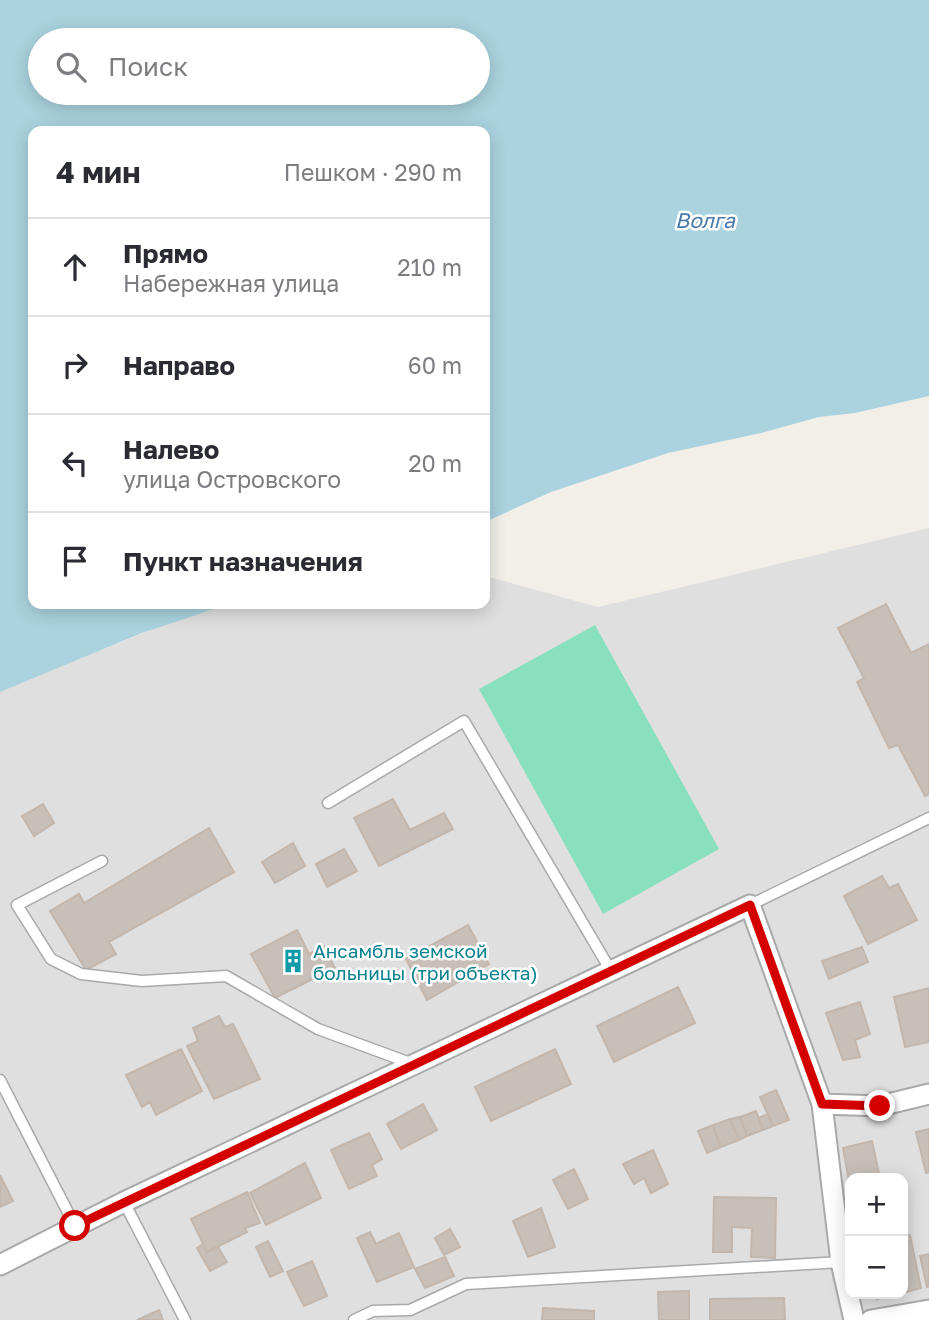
<!DOCTYPE html>
<html lang="ru">
<meta charset="utf-8">
<style>
:root{--surface:#fff;--page:#f2f2f3;--text:#2b2b33;--muted:#7c7c81;--line:#e1e1e2}
body{margin:0;font-family:"Golos Text",sans-serif;background:var(--page);color:var(--text)}
.controls{position:absolute;right:21px;bottom:21px;display:grid;overflow:hidden;border-radius:14px;box-shadow:0 4px 18px #0003}
.controls button{width:63px;height:63px;display:grid;place-items:center;padding:0;border:0;border-bottom:2px solid var(--line);background:var(--surface);color:var(--text);font:35px sans-serif}
.stop{position:absolute;width:21px;height:21px;margin:-16px;border:5px solid #d40000;border-radius:50%;background:#fff}
.stop.end{background:#d40000;border-color:#fff;box-shadow:0 2px 7px #0008}
.list{margin:0;padding:0;list-style:none}
h2{display:flex;justify-content:space-between;align-items:center;height:91px;margin:0;padding:0 28px;font-size:30px}
h2 small{font-size:23px;font-weight:400;color:var(--muted)}
.list li{display:grid;grid-template-columns:46px 1fr auto;gap:21px;align-items:center;box-sizing:border-box;height:98px;padding:0 28px;border-top:2px solid var(--line)}
.list b{display:block;font-size:26px;white-space:nowrap}
.list p{margin:0;font-size:23px;white-space:nowrap;color:var(--muted)}
.list em{font-size:23px;font-style:normal;color:var(--muted)}
.icon{flex:none;width:38px;height:38px;fill:none;stroke:currentColor;stroke-width:2;stroke-linecap:round;stroke-linejoin:round}
.map{position:relative;flex:none;width:929px;height:1320px;overflow:hidden}
.search{position:absolute;background:var(--surface);box-shadow:0 4px 18px #0003;left:28px;top:28px;width:462px;height:77px;display:flex;align-items:center;gap:18px;box-sizing:border-box;padding:0 24px;border-radius:38px;color:var(--muted);font-size:26px}
.panel{position:absolute;background:var(--surface);box-shadow:0 4px 18px #0003;left:28px;top:126px;width:462px;height:483px;border-radius:14px}
.map>svg:first-child{display:block}
.residential{fill:#e0dfdf;fill-rule:evenodd}
.pitch{fill:#88e0be}
.water{fill:#aad3df;fill-rule:evenodd}
.building{fill:#c7bfb8;stroke:#c4b6ab;stroke-width:2}
.lines{fill:none;stroke-linecap:round;stroke-linejoin:round}
.service-casing{stroke:#a9a9a9;stroke-width:13}
.minor-casing{stroke:#a9a9a9;stroke-width:23}
.service{stroke:#fff;stroke-width:10}
.minor{stroke:#fff;stroke-width:19}
.route{stroke:#d40000;stroke-width:9}
.labels{text-anchor:middle;dominant-baseline:central;stroke-width:5;stroke-linejoin:round;paint-order:stroke}
.culture-label{font-size:19px;fill:#0d838f;stroke:#fff;text-anchor:start}
.water-label{font-size:21px;font-style:italic;fill:#4a7aab;stroke:#fff}
</style>
<div class="map">
<svg width="929" height="1320" viewBox="0 0 929 1320">
<rect width="100%" height="100%" fill="#f2efe9"/>
<path class="residential" d="M929,528v792h-929v-629l156,-63 72,-24h257v-28l113,31zM850,1178h53v116h-53z"/>
<path class="pitch" d="M595,625l124,224 -116,65 -124,-225z"/>
<path class="water" d="M0,0h929v396l-74,17 -36,4 -58,16 -93,20 -117,39 -66,30v-391h-452v473h196l-87,29 -142,59zM40,40h438v53h-438z"/>
<path class="building" d="M886,604l25,49 18,-9v150l-4,2 -27,-51 -9,3 -32,-66 7,-4 -26,-50z
M393,799l17,31 34,-17 9,16 -74,37 -25,-48z
M43,804l11,19 -20,13 -12,-20z
M209,828l25,44 -125,70 7,12 -30,16 -36,-59 29,-17 5,9z
M293,843l12,23 -30,17 -13,-21z
M344,849l13,22 -30,16 -11,-23z
M882,876l7,12 9,-4 19,36 -49,24 -24,-48z
M468,925l21,39 -62,36 -21,-41z
M297,930l12,24 15,-8 11,22 -60,30 -24,-44z
M862,947l6,15 -39,17 -7,-18z
M678,987l17,36 -81,39 -17,-36z
M929,988v54l-24,5 -11,-50z
M860,1002l10,32 -15,6 5,17 -17,3 -17,-47z
M219,1016l6,11 8,-3 27,55 -46,20 -27,-53 11,-5 -5,-13z
M181,1049l21,42 -46,24 -6,-13 -8,5 -16,-32z
M555,1049l16,35 -80,37 -16,-34z
M776,1090l13,30 -16,6 -13,-29z
M423,1104l14,26 -36,19 -14,-25z
M756,1111l7,19 -16,6 -7,-19z
M768,1114l5,12 -10,4 -5,-12z
M740,1117l7,19 -8,4 -9,-21z
M730,1119l9,21 -18,7 -8,-22z
M713,1125l8,22 -14,6 -9,-22z
M929,1129v43l-3,1 -10,-41z
M369,1133l13,26 -10,6 5,11 -28,13 -18,-39z
M872,1141l7,33 -29,4 -1,3 -6,-33z
M653,1150l15,34 -17,9 -7,-15 -10,6 -11,-20z
M305,1163l16,35 -55,27 -16,-32z
M574,1169l14,30 -20,10 -15,-29z
M0,1175l13,26 -13,6z
M247,1192l13,31 -15,5 2,4 -40,20 -16,-33z
M714,1197l62,1 -1,60 -24,-1 1,-29 -20,-1v25h-19z
M541,1208l14,39 -27,10 -15,-36z
M450,1229l10,18 -16,8 -9,-17z
M370,1232l6,12 23,-11 15,34 -37,15 -20,-44z
M910,1235l11,53 -18,5v-57z
M268,1241l15,30 -13,6 -14,-30z
M203,1244l4,8 11,-5 9,15 -17,9 -13,-23z
M929,1254v32l-2,1 -7,-31z
M445,1257l9,19 -29,12 -10,-19z
M312,1261l15,35 -23,10 -17,-34z
M689,1291v29h-30l-1,-28z
M876,1294h22l-21,5z
M784,1298l1,22h-75v-21z
M543,1308l51,3v9h-52z
M159,1310l4,10h-26z"/>
<g class="lines">
<g class="service-casing">
<path id="service" d="M328,803l136,-82 147,250
M102,861l-85,44 34,54 30,15 61,7 84,-5 92,53 95,35
M750,905l179,-87
M0,1080l75,146
M124,1202l61,118
M354,1320l19,-9 37,-1 56,-26 375,-22"/>
</g>
<g class="minor-casing">
<path id="minor" d="M822,1104l58,2 49,-12
M0,1265l124,-63 626,-297 72,199 19,158 13,58
M871,1320l58,-10"/>
</g>
<use href="#service" class="service"/>
<use href="#minor" class="minor"/>
</g>
<g class="lines">
<path class="route" d="M75,1226l675,-321 72,199 58,2"/>
</g>
<defs>
<g id="building-bare" transform="scale(1.89)"><path d="M-4-6H4V6H1V3H-1V6H-4ZM-2.5-4.3h1.7v1.8h-1.7ZM.8-4.3h1.7v1.8H.8ZM-2.5-1h1.7V.8h-1.7ZM.8-1h1.7V.8H.8Z" fill="#0f9aa8" stroke="#fff" stroke-width="2.5" paint-order="stroke"/></g>
</defs>
<g fill-rule="evenodd">
<use href="#building-bare" x="293" y="961"/>
</g>
<g class="labels">
<g class="culture-label">
<text x="313" y="950">Ансамбль земской<tspan x="313" dy="22">больницы (три объекта)</tspan></text>
</g>
<g class="water-label">
<text x="705" y="220">Волга</text>
</g>
</g>
</svg>
<div class="controls">
<button>+</button>
<button>−</button>
</div>
<div class="stop" style="left:75px;top:1226px"></div>
<div class="stop end" style="left:880px;top:1106px"></div>
<div class="search"><svg class="icon" aria-label="search" viewBox="0 0 24 24"><circle cx="10" cy="10" r="6"/><path d="M15 15l6 6"/></svg>Поиск</div>
<section class="panel">
<h2>4 мин<small>Пешком · 290 m</small></h2>
<ul class="list">
<li><svg class="icon" aria-label="ahead" viewBox="0 0 24 24"><path d="M12 20V5M6 11l6-6 6 6"/></svg><div><b>Прямо</b><p>Набережная улица</p></div><em>210 m</em></li>
<li><svg class="icon" aria-label="right" viewBox="0 0 24 24"><path d="M7 20v-9h11M14 6l5 5-5 5"/></svg><div><b>Направо</b></div><em>60 m</em></li>
<li><svg class="icon" aria-label="left" viewBox="0 0 24 24"><path d="M17 20v-9H6M10 6l-5 5 5 5"/></svg><div><b>Налево</b><p>улица Островского</p></div><em>20 m</em></li>
<li><svg class="icon" aria-label="arrive" viewBox="0 0 24 24"><path d="M6 21V4h12l-3 4 3 4H6"/></svg><div><b>Пункт назначения</b></div></li>
</ul>
</section>
</div>
